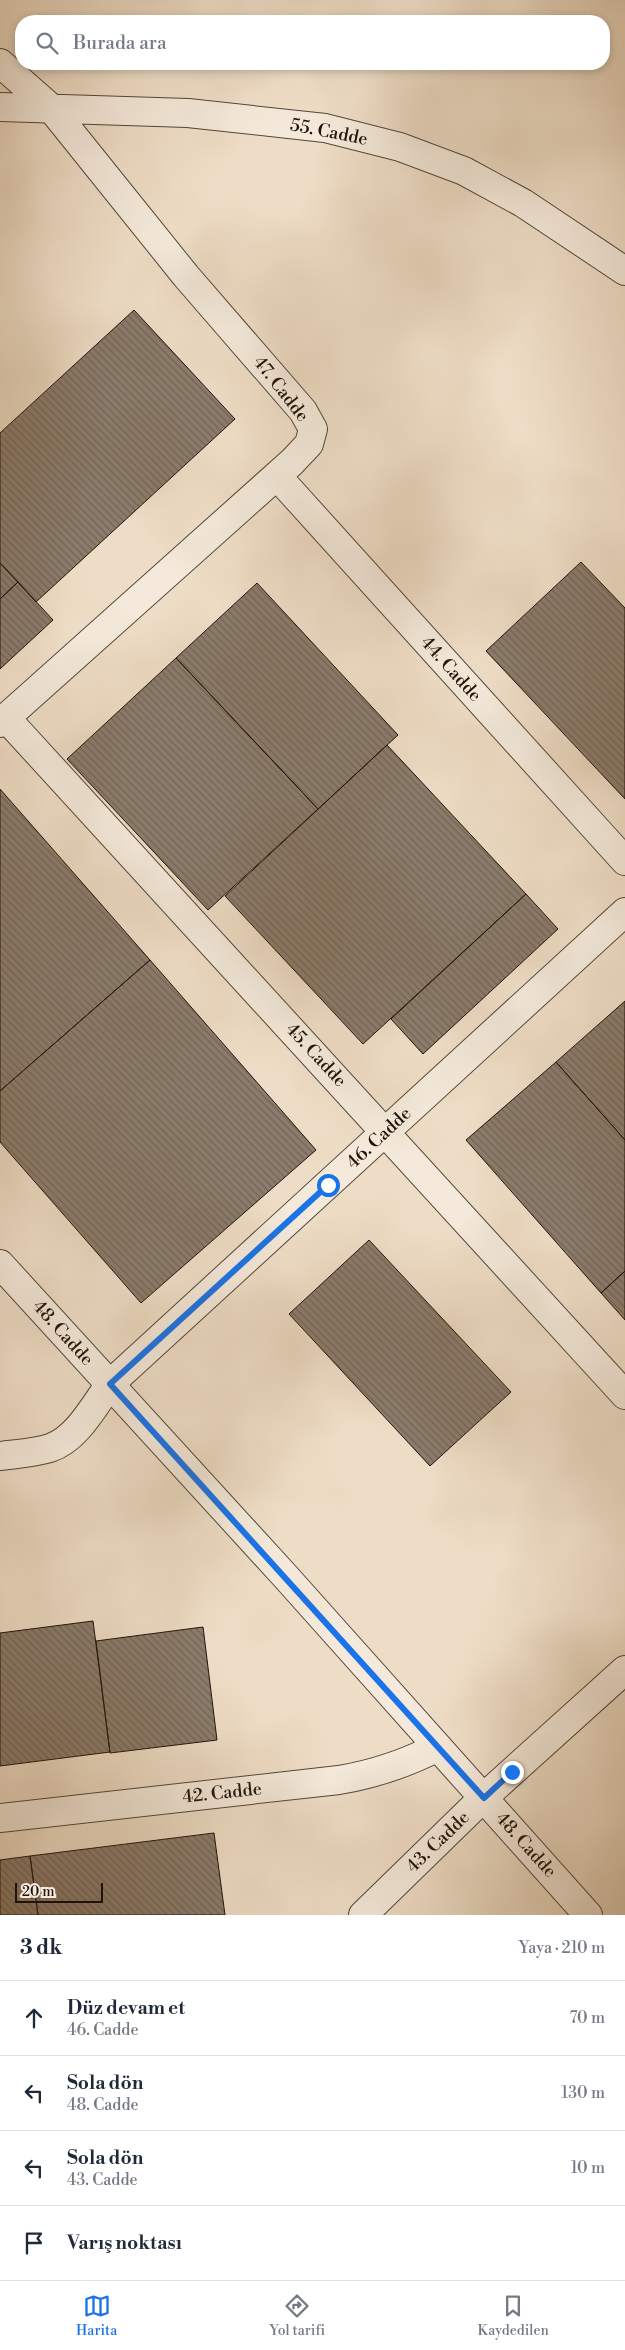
<!DOCTYPE html>
<html lang="tr">
<meta charset="utf-8">
<style>
:root{--surface:#fff;--page:#f6f6f7;--text:#1f2937;--muted:#747a83;--line:#e0e1e3;--accent:#1a73e8}
body{margin:0;font-family:"Libre Bodoni",serif;background:var(--page);color:var(--text)}
.scale{position:absolute;left:15px;bottom:12px;width:88px;box-sizing:border-box;padding-left:5px;border:2px solid #20130b;border-top:0;font-size:14px;line-height:18px;white-space:nowrap;color:#20130b;-webkit-text-stroke:4px #f4e9da;paint-order:stroke}
.stop{position:absolute;width:15px;height:15px;margin:-11px;border:4px solid #1a73e8;border-radius:50%;background:#fff}
.stop.end{background:#1a73e8;border-color:#fff;box-shadow:0 1px 5px #0008}
.list{margin:0;padding:0;list-style:none}
h2{display:flex;justify-content:space-between;align-items:center;height:65px;margin:0;padding:0 20px;font-size:21px}
h2 small{font-size:16px;font-weight:400;color:var(--muted)}
.list li{display:grid;grid-template-columns:32px 1fr auto;gap:15px;align-items:center;box-sizing:border-box;height:75px;padding:0 20px;border-top:1px solid var(--line)}
.list b{display:block;font-size:19px;white-space:nowrap}
.list p{margin:0;font-size:16px;white-space:nowrap;color:var(--muted)}
.list em{font-size:16px;font-style:normal;color:var(--muted)}
.icon{flex:none;width:28px;height:28px;fill:none;stroke:currentColor;stroke-width:2;stroke-linecap:round;stroke-linejoin:round}
.map{position:relative;flex:none;width:625px;height:1915px;overflow:hidden}
.search{position:absolute;background:var(--surface);box-shadow:0 2px 8px #0003;left:15px;right:15px;top:15px;height:55px;display:flex;align-items:center;gap:12px;box-sizing:border-box;padding:0 18px;border-radius:20px;color:var(--muted);font-size:19px}
.sheet{height:365px;background:var(--surface)}
nav{display:flex;justify-content:space-around;align-items:center;box-sizing:border-box;height:70px;border-top:1px solid var(--line);background:var(--surface);font-size:14px;color:var(--muted)}
nav a{display:grid;justify-items:center;gap:2px}
nav .on{color:var(--accent)}
.map>svg:first-child{display:block}
.building{fill:url(#building-back-hatch);stroke:#20130b}
.lines{fill:none;stroke-linecap:round;stroke-linejoin:round}
.street-casing{stroke:#54463a;stroke-width:30}
.street{stroke:#f4e9da;stroke-width:28}
.route{stroke:#1a73e8;stroke-width:6}
.labels{text-anchor:middle;dominant-baseline:central;stroke-width:4;stroke-linejoin:round;paint-order:stroke}
.street-label{font-size:18px;fill:#20130b;stroke:#f4e9da}
</style>
<div class="map">
<svg width="625" height="1915" viewBox="0 0 625 1915">
<defs>
<pattern id="building-back-hatch" width="6" height="6" patternUnits="userSpaceOnUse" patternTransform="scale(1.25)"><rect width="6" height="6" fill="#8b7c6c"/><path d="M-1 5l2 2M0 0l6 6M5-1l2 2" fill="none" stroke="#716457"/></pattern>
</defs>
<rect width="100%" height="100%" fill="#eeddc6"/>
<filter id="stains"><feTurbulence type="fractalNoise" baseFrequency=".004" numOctaves="4"/><feColorMatrix values="0 0 0 0 .2 0 0 0 0 .09 0 0 0 0 .02 0 0 0 .5 -.17"/></filter>
<radialGradient id="worn" r=".72"><stop offset=".6" stop-color="#630" stop-opacity="0"/><stop offset="1" stop-color="#630" stop-opacity=".3"/></radialGradient>
<path class="building" d="M134,310l101,109 -199,183 -36,-39v-130z
M581,562l44,46v191l-139,-148z
M0,563l18,19 -18,17z
M18,582l35,38 -53,49v-70z
M257,583l141,152 -80,74 -142,-151z
M176,658l142,151 -110,101 -141,-151z
M387,745l139,149 -163,150 -138,-148z
M0,789l150,171 -150,131z
M526,894l32,35 -135,125 -32,-35z
M150,960l166,190 -175,153 -141,-161v-51z
M625,1001v139l-69,-78z
M556,1062l69,78v131l-24,22 -135,-153z
M369,1240l142,152 -81,74 -141,-152z
M625,1271v49l-24,-27z
M93,1621l17,131 -110,14v-133z
M203,1627l14,113 -107,13 -14,-112z
M214,1833l11,82h-187l-8,-59z
M30,1856l8,59h-38v-55z"/>
<g class="lines">
<g class="street-casing">
<path id="street" d="M0,63l51,45 135,168 117,135 10,18 -4,15 -17,18 -292,261
M0,107l188,6 137,15 75,19 64,24 59,32 102,68
M277,476l348,385
M6,718l619,677
M0,1264l286,313 302,338
M0,1456c16,-2 34,-3 50,-8 27,-9 44,-42 60,-64l515,-472
M0,1818l339,-38c36,-6 66,-16 99,-33
M363,1915l120,-117 142,-128"/>
</g>
<use href="#street" class="street"/>
</g>
<g class="lines">
<path class="route" d="M328,1185l-218,199 374,414 28,-26"/>
</g>
<g class="labels">
<g class="street-label">
<text transform="translate(329 132) rotate(11)">55. Cadde</text>
<text transform="translate(281 389) rotate(52)">47. Cadde</text>
<text transform="translate(451 669) rotate(48)">44. Cadde</text>
<text transform="translate(316 1055) rotate(47)">45. Cadde</text>
<text transform="translate(379 1138) rotate(-43)">46. Cadde</text>
<text transform="translate(63 1333) rotate(48)">48. Cadde</text>
<text transform="translate(222 1793) rotate(-6)">42. Cadde</text>
<text transform="translate(438 1842) rotate(-44)">43. Cadde</text>
<text transform="translate(526 1845) rotate(48)">48. Cadde</text>
</g>
</g>
<rect width="100%" height="100%" filter="url(#stains)"/>
<rect width="100%" height="100%" fill="url(#worn)"/>
</svg>
<div class="scale">20 m</div>
<div class="stop" style="left:328px;top:1185px"></div>
<div class="stop end" style="left:512px;top:1772px"></div>
<div class="search"><svg class="icon" aria-label="search" viewBox="0 0 24 24"><circle cx="10" cy="10" r="6"/><path d="M15 15l6 6"/></svg>Burada ara</div>
</div>
<section class="sheet">
<h2>3 dk<small>Yaya · 210 m</small></h2>
<ul class="list">
<li><svg class="icon" aria-label="ahead" viewBox="0 0 24 24"><path d="M12 20V5M6 11l6-6 6 6"/></svg><div><b>Düz devam et</b><p>46. Cadde</p></div><em>70 m</em></li>
<li><svg class="icon" aria-label="left" viewBox="0 0 24 24"><path d="M17 20v-9H6M10 6l-5 5 5 5"/></svg><div><b>Sola dön</b><p>48. Cadde</p></div><em>130 m</em></li>
<li><svg class="icon" aria-label="left" viewBox="0 0 24 24"><path d="M17 20v-9H6M10 6l-5 5 5 5"/></svg><div><b>Sola dön</b><p>43. Cadde</p></div><em>10 m</em></li>
<li><svg class="icon" aria-label="arrive" viewBox="0 0 24 24"><path d="M6 21V4h12l-3 4 3 4H6"/></svg><div><b>Varış noktası</b></div></li>
</ul>
</section>
<nav>
<a class="on"><svg class="icon" aria-label="map" viewBox="0 0 24 24"><path d="M3 6l6-2 6 2 6-2v14l-6 2-6-2-6 2zM9 4v14M15 6v14"/></svg>Harita</a>
<a><svg class="icon" aria-label="directions" viewBox="0 0 24 24"><path d="M12 3l9 9-9 9-9-9zM9 14v-3h6M13 9l2 2-2 2"/></svg>Yol tarifi</a>
<a><svg class="icon" aria-label="saved" viewBox="0 0 24 24"><path d="M7 4h10v16l-5-4-5 4z"/></svg>Kaydedilen</a>
</nav>
